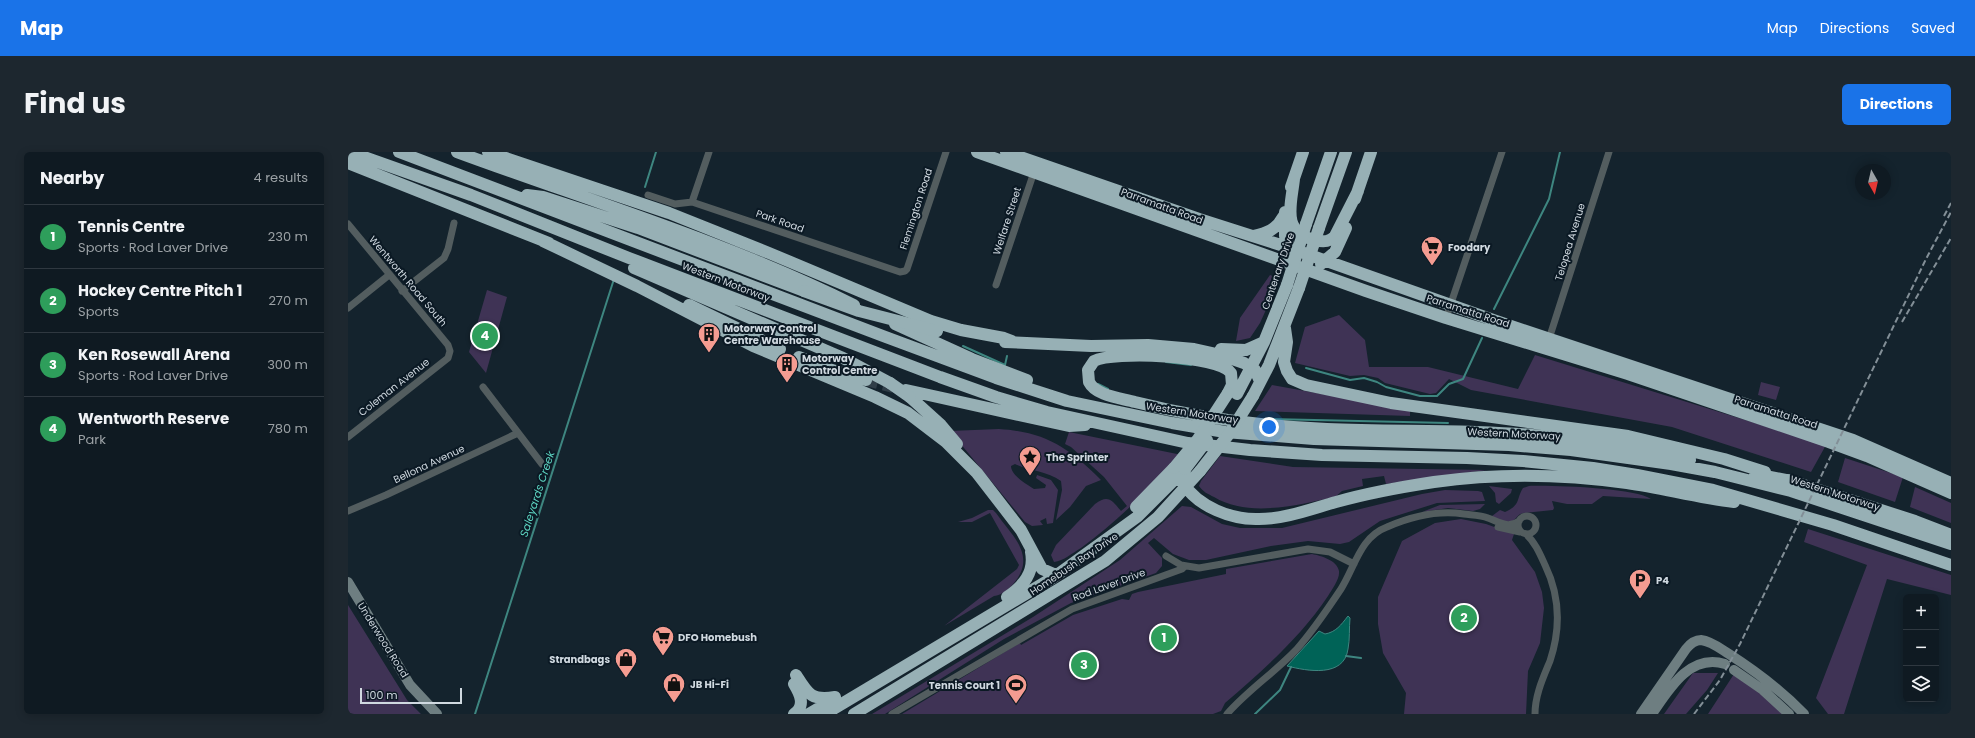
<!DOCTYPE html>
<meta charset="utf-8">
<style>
:root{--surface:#0f1a22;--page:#1d272f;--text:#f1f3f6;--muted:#9ba1a5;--line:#2f3840;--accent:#1a73e8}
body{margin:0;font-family:Poppins,sans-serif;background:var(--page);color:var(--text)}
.controls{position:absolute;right:12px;bottom:12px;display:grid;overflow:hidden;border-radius:6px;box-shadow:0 2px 10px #0003}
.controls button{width:36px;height:36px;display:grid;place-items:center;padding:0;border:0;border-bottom:1px solid var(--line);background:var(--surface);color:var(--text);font:20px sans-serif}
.compass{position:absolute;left:1507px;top:12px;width:36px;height:36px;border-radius:50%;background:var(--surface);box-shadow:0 2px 10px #0003;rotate:172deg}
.scale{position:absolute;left:12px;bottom:10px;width:102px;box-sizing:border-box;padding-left:4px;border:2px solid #d0d9e0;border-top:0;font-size:11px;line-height:14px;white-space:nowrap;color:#d0d9e0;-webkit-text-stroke:3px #0b1924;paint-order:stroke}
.you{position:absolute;left:921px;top:275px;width:14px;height:14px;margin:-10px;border:3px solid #fff;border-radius:50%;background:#1a73e8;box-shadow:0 0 0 6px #1a73e833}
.badge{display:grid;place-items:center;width:26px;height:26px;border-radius:50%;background:var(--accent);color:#fff;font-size:13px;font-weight:700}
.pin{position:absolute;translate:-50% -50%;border:2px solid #fff;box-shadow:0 1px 4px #0006}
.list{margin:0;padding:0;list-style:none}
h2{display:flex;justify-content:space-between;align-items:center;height:52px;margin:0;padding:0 16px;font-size:17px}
h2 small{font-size:13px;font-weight:400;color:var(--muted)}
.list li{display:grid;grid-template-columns:26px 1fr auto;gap:12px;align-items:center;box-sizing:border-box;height:64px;padding:0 16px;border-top:1px solid var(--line)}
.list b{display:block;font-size:15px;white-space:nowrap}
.list p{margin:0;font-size:13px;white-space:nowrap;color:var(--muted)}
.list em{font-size:13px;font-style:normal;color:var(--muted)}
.icon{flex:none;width:22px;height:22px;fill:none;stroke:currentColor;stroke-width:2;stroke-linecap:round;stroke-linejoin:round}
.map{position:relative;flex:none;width:1603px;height:562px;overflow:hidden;border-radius:6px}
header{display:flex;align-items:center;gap:24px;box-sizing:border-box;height:56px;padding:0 20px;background:var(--accent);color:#fff}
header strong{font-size:19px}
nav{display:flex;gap:22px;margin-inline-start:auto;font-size:14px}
.intro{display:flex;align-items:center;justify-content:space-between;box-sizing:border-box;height:96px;padding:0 24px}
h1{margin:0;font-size:28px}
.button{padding:10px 18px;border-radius:6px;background:var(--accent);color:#fff;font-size:14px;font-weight:700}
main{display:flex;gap:24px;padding:0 24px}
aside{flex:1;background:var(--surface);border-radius:6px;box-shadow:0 2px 10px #0003}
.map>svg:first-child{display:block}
.green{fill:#3f3355}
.water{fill:#006357;stroke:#3e8680}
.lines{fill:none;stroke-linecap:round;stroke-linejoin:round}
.stream{stroke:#3e8680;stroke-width:2}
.highway-tunnel{stroke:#303e48;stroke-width:12;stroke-dasharray:12 6;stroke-linecap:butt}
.street{stroke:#535d5f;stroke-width:7}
.secondary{stroke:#6e7e81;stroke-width:10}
.highway{stroke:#97b0b5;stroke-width:12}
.rail{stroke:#838f97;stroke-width:2;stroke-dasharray:6 3;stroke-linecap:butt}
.highway-bridge{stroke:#97b0b5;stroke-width:12}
.labels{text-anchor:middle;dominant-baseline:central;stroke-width:4;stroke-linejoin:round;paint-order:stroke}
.street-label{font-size:10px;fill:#d0d9e0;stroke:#0b1924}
.poi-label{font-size:10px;font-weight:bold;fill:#d0d9e0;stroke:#0b1924;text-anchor:start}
.water-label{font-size:11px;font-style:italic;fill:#5ed6c3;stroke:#0b1924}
</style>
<header>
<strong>Map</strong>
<nav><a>Map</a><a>Directions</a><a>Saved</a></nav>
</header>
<div class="intro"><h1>Find us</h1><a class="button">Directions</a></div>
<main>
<aside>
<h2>Nearby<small>4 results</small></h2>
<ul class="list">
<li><span class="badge" style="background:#2e9e5b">1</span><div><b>Tennis Centre</b><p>Sports · Rod Laver Drive</p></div><em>230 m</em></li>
<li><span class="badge" style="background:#2e9e5b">2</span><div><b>Hockey Centre Pitch 1</b><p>Sports</p></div><em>270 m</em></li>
<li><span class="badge" style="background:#2e9e5b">3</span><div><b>Ken Rosewall Arena</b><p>Sports · Rod Laver Drive</p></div><em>300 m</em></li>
<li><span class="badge" style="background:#2e9e5b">4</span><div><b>Wentworth Reserve</b><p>Park</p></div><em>780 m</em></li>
</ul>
</aside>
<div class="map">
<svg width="1603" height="562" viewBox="0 0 1603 562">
<rect width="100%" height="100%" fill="#14232d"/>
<path class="green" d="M922,123l10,4 -20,44 -10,15 -14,3 4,-23z
M139,138l20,7 -21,76 -17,-21z
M991,163l26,25 4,27h59l90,22 17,-34 291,90 -15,27 -139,-45 -201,-37 -22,-11 -13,14 -6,1 -45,-11 -7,-5 -14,-3 -14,1 -55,-13 10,-36z
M1413,230l19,5 -4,13 -18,-5z
M924,233l138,25v6l-155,-5z
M651,277c47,3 70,19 102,51l-15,6 -16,21 -14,13 6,-30 -1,-9c-14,-10 -31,-10 -46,-17l-4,2c0,9 15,18 23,23l11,-1 1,-3 -10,-7 1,-3 14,5 7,10 -5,33 -6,1 -1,-6 -6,3 3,4 -11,1 -7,-4 -75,-91z
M721,280l113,23c-32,33 -64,66 -101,93 -9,5 -17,13 -27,14l-3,-7 5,-10 39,-41c13,-10 17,-4 26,7l6,-5 -23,-29 -33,-30 -6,-3z
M872,304l73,11 194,3 -101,14 -2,-8 -22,3 1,7 -21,5 -7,6c-38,8 -86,21 -121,0 -6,-3 -11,-5 -15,-11l2,-5z
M1497,306l58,19 -8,25 -57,-20z
M1141,334l23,3 -1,4 -12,11 -3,-2 -1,-9z
M1181,334c22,-1 106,2 122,13l-48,-3 -11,8h-25l-15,-3 2,7 -1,2 -30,3c-4,1 -5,3 -8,6 -5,6 -15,1 -21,-1l-2,-2 8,-6 5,2c16,-7 11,-13 18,-24z
M1567,335l36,16v20l-41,-16z
M1097,338l33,1 4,1 3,9 -48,2 -57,18 -31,21 -9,2 -32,-3 -37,5 -65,14h-17l-16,-6 -19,-16 -6,5 14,15v8l-6,7 -85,30 -67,36 -119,75h-13l161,-97 87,-57 62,-54 9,1 31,17 18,4h42l140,-34z
M1137,352l-5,5 -7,2 -25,-3 -26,4 18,-7z
M640,358h5l3,3c16,23 41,42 18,70 -5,6 -12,12 -20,13l-50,30 73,-57 2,-4 -29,-52 -18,9h-14l14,-4z
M1113,367l25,5 28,10 -2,6 23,32 7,20 2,16 -4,35 -12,28 -2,43h-122l2,-21 -23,-40 -5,-29v-27l24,-56 33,-18z
M1460,377l143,46v20l-64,-16 -43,135h-16l-12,-16 51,-133 -63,-23z
M964,402c9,2 25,6 27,17 1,8 -7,18 -11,25 -28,42 -65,74 -103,107l-4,8 -8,3h-311l116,-70 2,-1 1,2 52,-30 49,-16 7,1 3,-6 6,-2 88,-18v-5z
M0,453l59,95 14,14h-73z
M1345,521h25l-11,17 -21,24h-22z
M1386,522l27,18 21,22h-74z"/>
<path class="water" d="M1000,464l2,2c-1,10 0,21 -2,31 -4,29 -41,22 -61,17l32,-35 6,3c11,-2 16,-9 23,-18z"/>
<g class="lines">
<path class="stream" d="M297,35l11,-35
M1146,157l55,-110 11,-47
M615,194l42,19 2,-9
M818,210l25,3
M958,216l44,12 14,-2 13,4 9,5 34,9h17l12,-12 14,-5 19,-41
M750,232l10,5
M921,267l179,4
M998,504l15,2
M127,562l139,-435
M907,562l25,-24 11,-23"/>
<path class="highway-tunnel" d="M518,228l27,7"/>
<path class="street" d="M300,43l27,9 17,-2 208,70 5,-1 2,-2 39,-117
M344,50l17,-50
M0,72l100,121 2,6 -2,7 -100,79
M648,133l39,-116
M54,139l42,-33 4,-9 6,-26
M0,156l41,-33
M1098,166l56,-166
M1200,190l61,-190
M135,235l59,77
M0,359l38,-16 132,-62
M1170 373a9 9 0 1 1 18 0a9 9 0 1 1-18 0Z
M1150,375l22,5
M1178,382c9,8 14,20 19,31 15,31 16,63 5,96 -7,17 -15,34 -15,53
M818,404l15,9 18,3 109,-19 22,3 24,12
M544,562l180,-105 110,-40 3,-3
M879,562c21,-24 47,-41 69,-64 17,-19 31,-40 45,-61 14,-22 19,-52 46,-62 23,-10 51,-17 77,-13 7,1 17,1 24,4 11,4 20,11 31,3"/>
<path class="secondary" d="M0,430l62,103 27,29
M1386,518l29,20 26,24
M1293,562l45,-65c4,-5 8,-9 15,-9 10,1 20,9 28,14 28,18 52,36 75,60
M1304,562c17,-25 38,-61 73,-50"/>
<path class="highway" d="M2,0l121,43 158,63 311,119 56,20 51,15 141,31 62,7 72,5 145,3 56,3 70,7 44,7 76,15 120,35 118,40
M51,0l484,184 113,42 71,23 105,22 53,9 89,7 195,6 62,5 100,14 44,8 76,19 160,53
M109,0c133,49 270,90 397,153
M140,0l181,61 100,40 162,68 30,9 43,8 8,3
M629,0l389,139 80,27 182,56 201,68 38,14 84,37
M658,0l193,67 88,28 209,74 357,119 98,43
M0,11l201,80
M946,27c-3,27 -13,53 21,61 7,2 15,2 20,-4l23,-45
M943,35l12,-35
M179,43l16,2 95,31 166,63
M1007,47l16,-47
M937,60v24l6,16
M958,72l25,-72
M971,76l27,-76
M905,84c14,-3 23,-6 30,-19
M195,89l94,45 116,60 122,51 33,16 38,29 31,31 44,57 21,39 14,6
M973,112l14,-12 11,-24
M286,116l209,90 47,25
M341,153l91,44
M547,172l77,35 55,21
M937,176l2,14 -3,20 3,9 5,8 14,6 85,18 237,33 96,23 41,13
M657,190l86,4 57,-1 46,4 27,6 23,8 11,7 5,11
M873,197l25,1 18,-8
M451,205l33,13 34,10
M558,238l163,36 16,-1
M880,241l4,-8 -1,-12c-12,-18 -118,-22 -137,-12l-6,9 1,12c7,14 32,16 46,20 63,16 127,24 192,27 68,3 137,0 205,6 53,5 106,14 158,25
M889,242l27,-52 23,-57
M905,244l16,-31 30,-77
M562,245l31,28 16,19
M837,317l-2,14c15,24 49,37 76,36 26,0 52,-10 77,-17 32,-9 65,-15 98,-20 63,-9 129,-8 193,1 36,5 71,15 107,19
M1407,322l41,8
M1440,328l127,41 36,14
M788,355l38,-39
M659,445c16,-11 28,-24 24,-45
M448,523c12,19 15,26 39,22
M446,562c12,-8 6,-20 0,-30
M461,562l22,-13
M477,562l229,-137 83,-60 48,-48
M506,562l251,-153 53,-44 42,-46"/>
<path class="rail" d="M1596,64l7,-13
M1554,170l49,-84
M1346,562l26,-34 20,-36 186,-385 25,-47"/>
<path class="highway-bridge" d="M939,133l19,-61
M951,136l20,-60
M456,139l55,20 78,20
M542,231l20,14
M826,316l24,-29 30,-46
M837,317l22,-29
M852,319l29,-37 24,-38"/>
</g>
<defs>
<g id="supermarket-pin" transform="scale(1.15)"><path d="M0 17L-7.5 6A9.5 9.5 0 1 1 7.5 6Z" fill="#f59c91" stroke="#0b1924"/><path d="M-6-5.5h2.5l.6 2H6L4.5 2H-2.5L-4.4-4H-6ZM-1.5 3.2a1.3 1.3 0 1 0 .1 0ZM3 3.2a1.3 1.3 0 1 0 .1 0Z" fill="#111"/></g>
<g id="building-pin" transform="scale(1.15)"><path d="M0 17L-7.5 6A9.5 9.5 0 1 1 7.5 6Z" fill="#f59c91" stroke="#0b1924"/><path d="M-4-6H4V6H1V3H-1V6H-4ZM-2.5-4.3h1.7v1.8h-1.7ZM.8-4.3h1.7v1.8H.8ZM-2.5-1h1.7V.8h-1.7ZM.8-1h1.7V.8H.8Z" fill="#111"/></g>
<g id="sight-pin" transform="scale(1.15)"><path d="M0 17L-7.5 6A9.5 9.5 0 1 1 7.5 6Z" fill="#f59c91" stroke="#0b1924"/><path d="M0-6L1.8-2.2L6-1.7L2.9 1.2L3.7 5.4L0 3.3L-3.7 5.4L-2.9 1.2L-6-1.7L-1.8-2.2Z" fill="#111"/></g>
<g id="parking-pin" transform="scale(1.15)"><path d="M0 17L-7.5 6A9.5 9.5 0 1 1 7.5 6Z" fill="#f59c91" stroke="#0b1924"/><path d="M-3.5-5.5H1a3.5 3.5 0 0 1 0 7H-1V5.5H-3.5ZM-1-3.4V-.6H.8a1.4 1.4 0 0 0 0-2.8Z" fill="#111"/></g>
<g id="shop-pin" transform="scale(1.15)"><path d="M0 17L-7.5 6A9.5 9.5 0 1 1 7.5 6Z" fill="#f59c91" stroke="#0b1924"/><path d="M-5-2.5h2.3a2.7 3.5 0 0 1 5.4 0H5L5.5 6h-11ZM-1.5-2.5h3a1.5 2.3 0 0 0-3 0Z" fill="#111"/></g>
<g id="stadium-pin" transform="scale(1.15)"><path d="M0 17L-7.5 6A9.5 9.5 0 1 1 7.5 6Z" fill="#f59c91" stroke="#0b1924"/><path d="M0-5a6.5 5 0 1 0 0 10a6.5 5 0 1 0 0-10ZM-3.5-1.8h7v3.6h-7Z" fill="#111"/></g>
</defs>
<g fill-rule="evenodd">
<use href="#supermarket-pin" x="1084" y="95"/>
<use href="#building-pin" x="361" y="182"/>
<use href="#building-pin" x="439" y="212"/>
<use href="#sight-pin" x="682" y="305"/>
<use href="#parking-pin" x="1292" y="428"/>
<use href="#supermarket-pin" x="315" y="485"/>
<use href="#shop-pin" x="278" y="507"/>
<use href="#shop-pin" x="326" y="532"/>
<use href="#stadium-pin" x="668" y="533"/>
</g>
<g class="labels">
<g class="street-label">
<text transform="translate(814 54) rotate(20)">Parramatta Road</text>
<text transform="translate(568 57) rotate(-72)">Flemington Road</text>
<text transform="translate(432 69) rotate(19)">Park Road</text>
<text transform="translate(659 69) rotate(-72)">Welfare Street</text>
<text transform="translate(1222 90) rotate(-73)">Telopea Avenue</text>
<text transform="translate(930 119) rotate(-71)">Centenary Drive</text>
<text transform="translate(60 129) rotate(50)">Wentworth Road South</text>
<text transform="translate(378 130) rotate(21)">Western Motorway</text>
<text transform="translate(1120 159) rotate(18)">Parramatta Road</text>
<text transform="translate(46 235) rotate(-38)">Coleman Avenue</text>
<text transform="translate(1428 260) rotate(18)">Parramatta Road</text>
<text transform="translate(844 261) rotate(9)">Western Motorway</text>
<text transform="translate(1166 282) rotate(3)">Western Motorway</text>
<text transform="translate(81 312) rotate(-25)">Bellona Avenue</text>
<text transform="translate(1487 341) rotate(18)">Western Motorway</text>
<text transform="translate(726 412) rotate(-34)">Homebush Bay Drive</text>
<text transform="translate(761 433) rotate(-20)">Rod Laver Drive</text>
<text transform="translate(35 488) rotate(58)">Underwood Road</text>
</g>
<g class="poi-label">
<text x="1100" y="95">Foodary</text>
<text x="376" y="176">Motorway Control<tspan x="376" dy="12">Centre Warehouse</tspan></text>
<text x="454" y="206">Motorway<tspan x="454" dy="12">Control Centre</tspan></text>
<text x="698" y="305">The Sprinter</text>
<text x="1308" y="428">P4</text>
<text x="330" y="485">DFO Homebush</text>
<text x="262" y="507" text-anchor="end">Strandbags</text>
<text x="342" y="532">JB Hi-Fi</text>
<text x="652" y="533" text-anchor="end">Tennis Court 1</text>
</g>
<g class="water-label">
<text transform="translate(189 342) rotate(-72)">Saleyards Creek</text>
</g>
</g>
</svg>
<div class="controls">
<button>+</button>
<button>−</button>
<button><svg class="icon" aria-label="layers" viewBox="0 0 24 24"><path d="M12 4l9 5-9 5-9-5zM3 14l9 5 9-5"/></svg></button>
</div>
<svg class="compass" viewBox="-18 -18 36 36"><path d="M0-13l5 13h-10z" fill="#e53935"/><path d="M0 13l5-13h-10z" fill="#9ba1a5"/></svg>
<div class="scale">100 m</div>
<div class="you"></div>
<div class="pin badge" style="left:816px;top:486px;background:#2e9e5b">1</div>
<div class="pin badge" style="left:1116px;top:466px;background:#2e9e5b">2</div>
<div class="pin badge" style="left:736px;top:513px;background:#2e9e5b">3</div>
<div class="pin badge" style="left:137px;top:184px;background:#2e9e5b">4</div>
</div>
</main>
